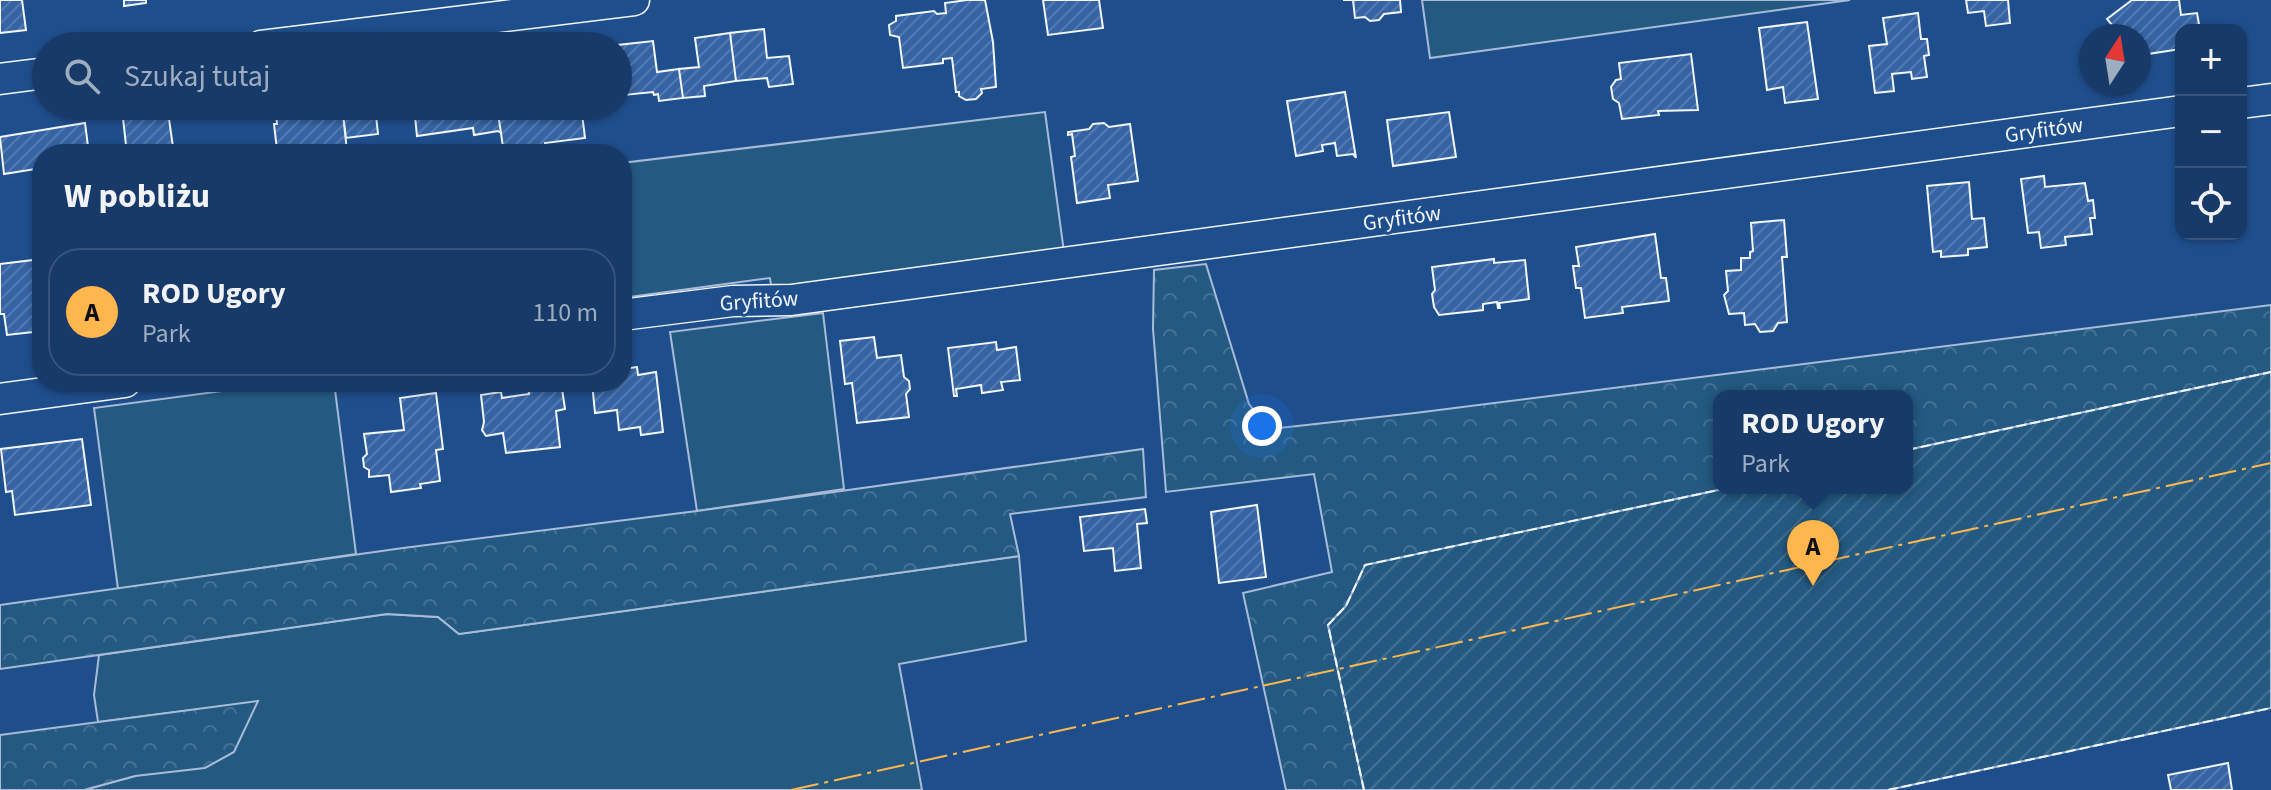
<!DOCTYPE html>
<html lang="pl">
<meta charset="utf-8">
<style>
:root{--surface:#173a69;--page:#20416f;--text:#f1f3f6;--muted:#9eadc0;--line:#36547d;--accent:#ffb74d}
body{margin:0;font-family:"Source Sans 3",sans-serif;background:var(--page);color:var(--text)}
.controls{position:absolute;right:24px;top:24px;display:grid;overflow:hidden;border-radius:16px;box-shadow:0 2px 6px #0004}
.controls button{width:72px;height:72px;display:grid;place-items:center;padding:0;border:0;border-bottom:2px solid var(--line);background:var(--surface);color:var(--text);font:40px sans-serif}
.compass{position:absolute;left:2079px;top:24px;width:72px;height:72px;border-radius:50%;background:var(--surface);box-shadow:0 2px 6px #0004;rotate:12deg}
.you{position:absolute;left:1262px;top:426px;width:28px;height:28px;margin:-20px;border:6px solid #fff;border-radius:50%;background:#1a73e8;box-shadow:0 0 0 12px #1a73e833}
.badge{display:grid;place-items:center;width:52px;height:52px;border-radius:50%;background:var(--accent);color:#111;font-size:26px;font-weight:700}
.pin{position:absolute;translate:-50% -66px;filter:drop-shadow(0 2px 4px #0008)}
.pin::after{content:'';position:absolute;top:42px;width:28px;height:24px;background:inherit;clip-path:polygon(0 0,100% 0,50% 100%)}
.popup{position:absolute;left:1713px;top:390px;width:200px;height:104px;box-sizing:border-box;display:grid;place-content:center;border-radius:16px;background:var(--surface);filter:drop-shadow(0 2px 6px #0005);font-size:26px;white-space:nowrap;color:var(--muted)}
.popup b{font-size:30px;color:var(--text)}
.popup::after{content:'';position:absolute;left:50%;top:100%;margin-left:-16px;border:16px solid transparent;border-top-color:var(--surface)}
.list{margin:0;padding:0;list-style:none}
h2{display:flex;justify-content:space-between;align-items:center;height:104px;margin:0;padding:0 32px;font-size:34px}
h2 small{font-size:26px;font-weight:400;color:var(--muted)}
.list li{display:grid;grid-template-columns:52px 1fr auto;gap:24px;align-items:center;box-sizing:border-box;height:128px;margin:0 16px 16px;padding:0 16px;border:2px solid var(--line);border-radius:32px}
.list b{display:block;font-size:30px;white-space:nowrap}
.list p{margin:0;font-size:26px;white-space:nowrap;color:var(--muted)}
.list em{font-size:26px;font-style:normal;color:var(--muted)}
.icon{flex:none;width:44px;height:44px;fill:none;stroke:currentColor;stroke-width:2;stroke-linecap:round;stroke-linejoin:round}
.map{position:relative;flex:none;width:2271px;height:790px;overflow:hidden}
.search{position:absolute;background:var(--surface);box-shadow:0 2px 6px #0004;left:32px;top:32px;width:600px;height:88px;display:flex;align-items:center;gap:20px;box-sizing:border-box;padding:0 28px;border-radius:44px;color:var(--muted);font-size:30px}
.panel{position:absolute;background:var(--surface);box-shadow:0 2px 6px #0004;left:32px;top:144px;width:600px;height:248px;border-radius:32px}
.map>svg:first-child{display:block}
.green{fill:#245a82;stroke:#a8bbd7;stroke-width:2}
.forest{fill:url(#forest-crowns);stroke:#a8bbd7;stroke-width:2}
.garden{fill:url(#garden-furrows);stroke:#a8bbd7;stroke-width:2}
.building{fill:url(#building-hatch);stroke:#f2f6ff;stroke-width:2}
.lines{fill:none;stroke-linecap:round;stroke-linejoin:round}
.minor-casing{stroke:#f2f6ff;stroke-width:33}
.minor{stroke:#1f4e8c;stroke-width:30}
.fence{stroke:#f2f6ff;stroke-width:2;stroke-dasharray:10 4;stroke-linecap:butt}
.power{stroke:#ffb74d;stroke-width:2;stroke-dasharray:28 6 4 6;stroke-linecap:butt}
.labels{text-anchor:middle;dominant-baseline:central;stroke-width:6;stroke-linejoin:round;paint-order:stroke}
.street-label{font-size:22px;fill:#f2f6ff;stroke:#1f4e8c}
</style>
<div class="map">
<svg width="2271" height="790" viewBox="0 0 2271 790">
<defs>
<pattern id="forest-crowns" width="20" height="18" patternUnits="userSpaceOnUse" patternTransform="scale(2)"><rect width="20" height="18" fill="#245a82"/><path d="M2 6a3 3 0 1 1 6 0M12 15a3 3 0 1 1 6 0" fill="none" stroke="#447295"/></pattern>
<pattern id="garden-furrows" width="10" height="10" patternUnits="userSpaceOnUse" patternTransform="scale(2)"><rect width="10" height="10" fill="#245a82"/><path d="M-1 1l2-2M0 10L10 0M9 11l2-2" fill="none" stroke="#447295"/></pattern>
<pattern id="building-hatch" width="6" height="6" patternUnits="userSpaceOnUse" patternTransform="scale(2)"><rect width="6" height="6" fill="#3563a3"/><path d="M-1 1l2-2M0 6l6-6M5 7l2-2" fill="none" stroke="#537ab1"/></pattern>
</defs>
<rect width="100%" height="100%" fill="#1f4e8c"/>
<path class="green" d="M1422,0h428l-420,58z
M1045,112l19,140 -292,39 -2,-13 -148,20v-135z
M823,313l21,176 -147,22 -27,-179z
M289,382h45l22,172 -238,35 -24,-181z
M1019,556l7,85 -127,23 23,126h-838l51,-14 122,-74 -159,20 -4,-27 5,-40 288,-41 51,3 21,17z"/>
<path class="forest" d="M1206,264l43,140 20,25 146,-16 856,-108v67l-364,78v-54h-188v92h9l-363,78 -19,40 -18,19 36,165h-78l-43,-197 89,-21 -18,-98 -148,18 -13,-163 1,-59z
M1143,449l3,48 -136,17 9,42 -560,78 -21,-17 -51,-3 -387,55v-64l403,-57 294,-37z
M258,701l-24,51 -29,16 -70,8 -51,14h-84v-55z"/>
<path class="garden" d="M2271,372v336l-383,82h-524l-36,-165 18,-19 19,-41 363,-77h179v-38z"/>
<path class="building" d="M0,0h22l4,30 -26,3z
M124,0h22v3l-22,3z
M967,0h18l8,42 3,45 -15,2 1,4 -6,6 -10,1 -7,-4v-4h-3l-4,-34 -9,1v4l-40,5 -4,-31 -9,-2 -1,-10 7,-4v-5l38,-5 3,3 9,-1 -1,-10z
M1043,0h56l4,28 -55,7z
M1343,0h57l1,12 -17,2 -5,6 -9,1 -5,-4 -10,1 -2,-18z
M1966,0h42l2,23 -24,3 -2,-15 -16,2z
M2132,0h47l2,15 16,-2 3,17h-19v19l-33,5v-3l-9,1v-16h-18l-14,-17z
M1918,13l3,26h6l2,16 -5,1 3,21 -15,2 -1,-7 -19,2 2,17 -19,2 -6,-47 18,-2 -4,-26z
M1807,22l11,77 -33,4 -2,-16 -16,3 -8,-62z
M764,29l3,29 22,-2 4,28 -24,3 -2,-9 -31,3 -6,-48z
M730,33l6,48 -32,5 1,10 -22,2 -4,-29 20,-2 -4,-29z
M653,41l4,31 22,-3 4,29 -24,3 -1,-7 -4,1 -1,-3 -29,3 -6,-50z
M1691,54l7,56 -40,1 1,4 -37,4 -3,-16 -6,-4 -2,-12 5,-7 5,-1 -2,-16z
M1345,92l11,66 -3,-4 -16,2 -2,-13 -13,2 1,6 -27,5 -9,-55z
M296,106h46l5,45 -66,3v-4h-4l-3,-26h3l-1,-10 21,-2z
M342,106h33l3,28 -32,4z
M414,106h83l4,27 -3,-2 -24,4 -1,-7 -56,8z
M497,106h84l4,32 -40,5 1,5 -42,6z
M168,112l6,42h-47l-4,-36z
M1449,112l7,45 -63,9 -6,-46z
M85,123l4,31h-47v14l-38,6 -4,-37z
M1104,123l5,4 21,-3 8,57 -30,4 2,13 -33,5 -6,-46 4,-1 -3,-22 -4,1v-3l21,-3 4,-5z
M2044,176l1,11 40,-4 3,18 5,-1 2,18h-5l2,16 -27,3 1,8 -25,3 -2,-16 -11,1 -7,-54z
M1969,182l3,37 12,-1 3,29 -19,2v6l-27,2v-6l-8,1 -6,-66z
M1784,220l3,37h-5l5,65 -9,1 -5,8 -13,1 -5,-8 -10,1 -1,-12 -15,1 -5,-19 4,-4 -2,-20 15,-1v-12h9v-6l3,-1 -2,-28z
M1655,234l6,44h5l3,23 -47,6 1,6 -38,5 -4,-30h-5l-3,-22h6l-3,-19z
M42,259v72l-35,4 -3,-21h-4v-50z
M1494,259v4l31,-3 4,39 -30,4 1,5h-2l-1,-6 -14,2v6l-44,5 -5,-8 -2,-13 3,-4 -3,-23z
M874,337l3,21 24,-3 3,22 5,4 1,8 -4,5 3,23 -52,6 -5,-40 -7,1 -5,-43z
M996,342l1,8 19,-3 4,33 -19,2 2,8 -21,3 -1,-8 -25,4 1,7h-3l-6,-48z
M637,367l1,8 18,-3 7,60 -22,3 -1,-8 -21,3 -2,-20 -22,3 -3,-31h30v-13z
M528,382h33l4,27 -9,2 4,36 -54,6 -3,-20 -17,3 -4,-6 2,-8 -3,-27 20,-3 1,6 27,-4z
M436,393l7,56 -7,1 4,31 -20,3 1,4 -30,4 -2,-17 -20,2v-7l-5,-3 -1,-9 4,-4 -3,-20 40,-4 -4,-32z
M82,439l9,66 -76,10 -3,-24 -6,1 -5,-43z
M1257,505l9,72 -47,6 -8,-71z
M1145,509l2,14 -10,1 4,44 -26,3 -2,-23 -29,3 -4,-34z
M2228,763l4,27h-61l-3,-15z"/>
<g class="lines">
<g class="minor-casing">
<path id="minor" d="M261,46l373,-46
M0,79l46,-6
M2241,103l30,-4
M622,315l111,-14 58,-1 1390,-189
M0,399l125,-17"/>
</g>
<use href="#minor" class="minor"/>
<path class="fence" d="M1907,450l364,-78
M1364,790l-36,-165 18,-19 19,-41 363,-77
M1888,790l383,-82"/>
<path class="power" d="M791,790l1480,-327"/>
</g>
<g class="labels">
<g class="street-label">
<text transform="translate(2044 130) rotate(-8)">Gryfitów</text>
<text transform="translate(1402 218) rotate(-8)">Gryfitów</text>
<text transform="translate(759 301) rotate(-4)">Gryfitów</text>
</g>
</g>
</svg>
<div class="controls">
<button>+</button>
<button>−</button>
<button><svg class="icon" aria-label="locate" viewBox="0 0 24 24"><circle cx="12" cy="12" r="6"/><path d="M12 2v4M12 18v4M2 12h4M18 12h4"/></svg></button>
</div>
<svg class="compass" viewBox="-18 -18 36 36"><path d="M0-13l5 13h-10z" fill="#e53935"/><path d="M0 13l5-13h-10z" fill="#9eadc0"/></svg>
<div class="you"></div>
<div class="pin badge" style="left:1813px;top:586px">A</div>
<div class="popup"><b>ROD Ugory</b>Park</div>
<div class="search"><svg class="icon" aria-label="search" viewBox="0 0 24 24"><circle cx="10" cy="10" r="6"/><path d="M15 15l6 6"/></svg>Szukaj tutaj</div>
<section class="panel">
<h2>W pobliżu<small></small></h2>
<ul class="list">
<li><span class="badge">A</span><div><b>ROD Ugory</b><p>Park</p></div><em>110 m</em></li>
</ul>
</section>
</div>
